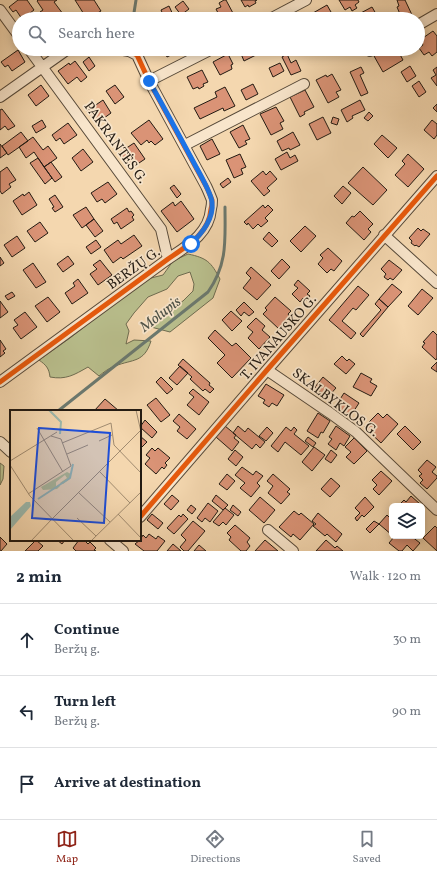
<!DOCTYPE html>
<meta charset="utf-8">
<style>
:root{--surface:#fff;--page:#f2f2f3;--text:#1f2937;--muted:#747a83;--line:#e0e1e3;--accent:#8f2418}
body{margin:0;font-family:Vollkorn,serif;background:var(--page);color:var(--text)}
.controls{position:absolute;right:12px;bottom:12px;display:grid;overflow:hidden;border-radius:6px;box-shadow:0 2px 10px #0003}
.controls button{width:36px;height:36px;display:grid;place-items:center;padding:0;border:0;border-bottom:1px solid var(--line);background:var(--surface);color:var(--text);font:20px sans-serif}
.stop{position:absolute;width:12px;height:12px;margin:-9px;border:3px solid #1a73e8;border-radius:50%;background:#fff}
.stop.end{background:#1a73e8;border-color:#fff;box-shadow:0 1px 4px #0008}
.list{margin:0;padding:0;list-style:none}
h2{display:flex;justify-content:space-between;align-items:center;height:52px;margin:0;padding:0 16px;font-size:17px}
h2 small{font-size:13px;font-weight:400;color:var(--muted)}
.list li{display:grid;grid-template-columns:26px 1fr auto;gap:12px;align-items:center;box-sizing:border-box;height:72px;padding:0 16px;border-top:1px solid var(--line)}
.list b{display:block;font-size:15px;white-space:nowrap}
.list p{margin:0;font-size:13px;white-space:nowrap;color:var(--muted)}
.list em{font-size:13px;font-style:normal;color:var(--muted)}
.icon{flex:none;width:22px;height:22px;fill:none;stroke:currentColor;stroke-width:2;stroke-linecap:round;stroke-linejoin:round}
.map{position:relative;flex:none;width:437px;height:551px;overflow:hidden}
.search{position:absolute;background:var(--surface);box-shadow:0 2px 10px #0003;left:12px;right:12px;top:12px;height:44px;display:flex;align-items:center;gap:10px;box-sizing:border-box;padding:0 14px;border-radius:22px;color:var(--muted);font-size:15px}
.sheet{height:268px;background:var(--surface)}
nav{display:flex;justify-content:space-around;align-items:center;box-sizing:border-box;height:56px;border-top:1px solid var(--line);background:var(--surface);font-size:11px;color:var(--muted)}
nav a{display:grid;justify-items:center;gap:2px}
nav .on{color:var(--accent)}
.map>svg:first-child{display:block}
.green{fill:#b9bf8d;stroke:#6e6c50}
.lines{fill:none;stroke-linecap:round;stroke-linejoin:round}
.stream{stroke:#6b796f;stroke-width:3}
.building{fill:#da9376;stroke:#221a12}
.minor-casing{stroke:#564939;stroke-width:12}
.minor{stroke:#f8e5cb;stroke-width:10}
.cycleway-casing{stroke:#f8e5cb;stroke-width:8}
.cycleway{stroke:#e8590c;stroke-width:5}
.route{stroke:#1a73e8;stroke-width:5}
.labels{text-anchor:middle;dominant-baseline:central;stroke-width:3.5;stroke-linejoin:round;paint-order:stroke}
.street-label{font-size:14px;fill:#221a12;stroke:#f8e5cb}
.water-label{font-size:15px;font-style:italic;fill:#4d5248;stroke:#f8e5cb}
.inset-river{fill:none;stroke:#9cb9ad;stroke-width:2}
.inset-road{fill:none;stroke:#a08b70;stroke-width:1}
.view{fill:#1d4ed8;fill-opacity:0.15;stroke:#1d4ed8;stroke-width:2}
.inset-edge{fill:none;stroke:#221a12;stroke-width:2}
</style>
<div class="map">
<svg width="437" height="551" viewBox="0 0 437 551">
<rect width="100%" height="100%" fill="#f4d7af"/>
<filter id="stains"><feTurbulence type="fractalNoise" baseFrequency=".005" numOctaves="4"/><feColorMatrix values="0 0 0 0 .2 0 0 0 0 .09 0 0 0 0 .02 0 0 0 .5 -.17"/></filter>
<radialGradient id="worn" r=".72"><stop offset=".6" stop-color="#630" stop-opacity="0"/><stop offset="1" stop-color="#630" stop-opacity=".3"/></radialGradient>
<path class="green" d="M188,254c19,4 23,8 32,25l-7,19 -43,34 -19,-5 12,-16 20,-10 10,-10 1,-7 -4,-12 -12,4 -11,13 -19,8 -14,16 -8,11 3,7 -3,13 8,-4 17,1c-7,22 -18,18 -36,25 -6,2 -11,6 -16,10l-11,-9c-14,8 -22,13 -38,10 -1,-9 -4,-12 -11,-17l31,-22 55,-43 26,-17 12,-3 10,-14z
M0,463l4,3 -1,13 -3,6z"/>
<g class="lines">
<path class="stream" d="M133,19l3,-19
M58,411l150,-119c20,-28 17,-53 17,-85"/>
</g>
<path class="building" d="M18,0h9l7,10 -12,9 -6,-9 -3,2 -4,-5z
M38,0h19l-3,2 9,12 -6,5h-12l-5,-7 3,-2 -6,-9z
M75,0h19l7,11 -14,8z
M224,0h2l8,15 -8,4h-5l-5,-10 5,-2 -2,-4z
M241,0h16l-2,1 1,2 -7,4 -1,-2 -3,2z
M339,0h19l1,2 -4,3 2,3 -5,3 -2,-4 -5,3z
M397,0h8l8,17 -5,2h-6l-5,-12 2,-1z
M183,1l6,8 -8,6 -6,-8z
M327,5l8,14h-19l-3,-6z
M169,6l5,11 -9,2 -4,-9z
M372,7l7,12h-20l-2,-4z
M433,31l4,5v16l-5,4 -3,-4 -5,3 -5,-7 4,-3 -3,-5z
M163,49h15l1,2 -12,6z
M239,49h21l2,3 -18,9z
M309,49h10l1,3 -7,3z
M388,49h9l6,11 -20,12 -9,-16z
M18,50l7,12 -13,9 -4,-6 -3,2 -4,-5z
M228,54l5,10 -2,1 1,4 -12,6 -7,-13z
M287,54l4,9 5,-3 5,11 -10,4 -9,-18z
M89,57l6,9 -6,5 -6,-9z
M75,61l12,16 -6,5 -4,-5 -9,7 -10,-13 11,-8 1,2z
M280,63l4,8 -11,6 -4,-9z
M410,66l6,10 -9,6 -6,-10z
M361,67l3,6 -4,2 8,18 -7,3 -11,-24z
M437,67v19l-6,-8 5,-3 -3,-5z
M202,70l6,12 -5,2 1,2 -5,3 -1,-2 -5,2 -6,-12z
M332,74l9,16 -5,2 3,5 -11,6 -12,-23 10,-5 1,2z
M419,81l7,11 -7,5 -7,-11z
M253,84l5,10 -12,6 -5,-10z
M41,85l8,11 -13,10 -8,-11z
M115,85l9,12 -9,7 -9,-13z
M225,87l10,19 -11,5 -1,-3 -23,11 -6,-11 23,-11 -2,-5z
M305,90l9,17 -10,5 1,2 -5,3 -10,-20z
M103,100l8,13 -15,11 -9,-13z
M360,100l5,10 -13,6 1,2 -6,4 -6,-12z
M437,104v8l-4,-4z
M276,107l8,14 -4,2 3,6 -12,6 -11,-21z
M2,109l13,17 -7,4 -3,-4 -5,4v-20z
M369,112l4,4 -5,5 -4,-3z
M323,117l8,16 -14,7 -8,-16z
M333,117l6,2 -2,6 -6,-2z
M42,120l4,7 -10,6 -4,-7z
M149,120l14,19 -8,6 -4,-4 -2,2 -2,-3 -6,5 -10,-12z
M432,120l5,4v11l-3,4 -10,-9z
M68,123l9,12 -13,9 -4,-6 -4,3 -4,-6z
M243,125l7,14 -5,2 2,3 -8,4 -9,-16z
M21,132l7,9 -20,14 -6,-9z
M293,132l7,13 -10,5 -1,-2 -7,3 -5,-10z
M382,135l15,13 -9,10 -14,-14z
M33,137l10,13 5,-4 9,12 -13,9 -10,-15 -8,6 -7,-11z
M212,139l8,15 -13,6 -7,-14z
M134,143l11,16 -15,10 -11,-16z
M0,144l7,9 -7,5z
M83,149l10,13 -12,9 -9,-13z
M287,152l3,6 5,-3 3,6 -17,9 -6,-11z
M240,154l6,13 -5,2 2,5 -9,4 -8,-18z
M408,154l16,15 -16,18 -13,-12 10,-11 -3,-3z
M38,158l14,20 -7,6 -15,-21z
M51,162l11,15 -7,5 -11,-15z
M7,167l9,13 -7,4 2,3 -9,7 -2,-3v-19z
M363,167l24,23 -14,15 -25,-22z
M263,171l3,4 4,-4 7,8 -10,9 3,3 -6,5 -13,-15z
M228,178l3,4 -8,6 -3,-4z
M108,182l9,12 -12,9 -3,-4 -5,3 -6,-9z
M174,185l7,9 -4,4 -7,-10z
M343,186l8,7 -9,11 -8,-8z
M29,192l8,13 -15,10 -9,-14 10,-7 1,2z
M55,195l8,12 -8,5 -3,-4 2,-1 -5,-8z
M181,201l13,18 -17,13 -16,-21 12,-9 2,4z
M263,205l2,3 3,-3 5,5 -8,8 3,3 -7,6 -3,-3 -5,5 -5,-6 -1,2 -3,-3z
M86,207l8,12 -12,9 -9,-13z
M127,208l2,4 2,-1 3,4 -2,2 2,3 -13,9 -4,-7 -3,2 -3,-5z
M360,211l13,13 -5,5 3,3 -7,8 -18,-17 6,-7 2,1z
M94,219l9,12 -8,6 -9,-12z
M40,222l8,11 -13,9 -8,-11z
M305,226l11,10 -15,16 -11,-11z
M418,228l3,3 2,-2 7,5 -11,13 -3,-2 -1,1 -4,-3 1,-2 -3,-3z
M269,232l9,9 -6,6 -9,-8z
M134,235l8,11 -19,13 -2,-2 -8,6 -9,-13 14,-10 3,4z
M17,236l8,12 -13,9 -8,-12z
M96,240l5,7 -10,7 -5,-7z
M328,248l14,13 -8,10 -3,-2 -4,4 -9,-9 5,-6 -3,-3z
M68,256l6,8 -11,8 -6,-8z
M0,257l4,6 -4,3z
M282,259l8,8 -11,12 -8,-8z
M100,260l12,15 -14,10 -8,-11 7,-5 -4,-4z
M389,260l13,10 -9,10 -3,-2 -2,2 -4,-3 2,-3 -5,-5z
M33,263l13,19 -10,6 -13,-18z
M251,267l20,18 -14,15 -14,-12 8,-10 -5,-5z
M78,279l10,14 -16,11 -7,-11 10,-7 -2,-3z
M298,280l12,11 -3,3 3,2 -4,5 -3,-3 -3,4 -8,-8 6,-6 -4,-3z
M392,284l10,8 -14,15 -9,-8z
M358,286l11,9 -13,15 -3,-2 -11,13 14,12 -5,6 -22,-19z
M422,289l11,9 -15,17 -10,-9z
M12,292l3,4 -7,4 -3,-4z
M48,297l12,15 -13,10 -12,-16z
M275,297l16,14 -3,3 2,3 -11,12 -16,-15 4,-4 -2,-2z
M379,299l9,8 -25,30 -3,-3 21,-24 -6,-6z
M0,301l8,11 -8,6z
M244,302l10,10 -5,4 -5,-4 -3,4 -5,-6z
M231,311l11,10 -10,10 -10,-11z
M25,312l12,15 -16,12 -8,-11 5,-3 -4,-5z
M256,318l9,8 -3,4 8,7 -11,12 -11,-11 5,-6 -6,-5z
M215,330l17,16 4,-3 15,15 -19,20 -15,-15 8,-8 -17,-17z
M433,331l4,4v23l-1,2 -14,-13 3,-4 -2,-1z
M0,340l6,9 -3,2 2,2 -5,4z
M342,356l5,5 2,-2 6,5 -9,10 -12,-10z
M183,359l27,24 -1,2 5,4 -4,4 -5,-4 -2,2 -13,-12 2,-2 -14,-12z
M437,362v10l-6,-4z
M180,366l8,7 -11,12 -8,-7z
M361,373l11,6 -2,3 7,4 -6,10 -18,-9z
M161,377l12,12 -6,5 -11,-12z
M323,377l13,11 -9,10 -12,-11z
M266,384l18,11 -7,11 -5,-3 -3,4 -6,-4 2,-3 -7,-4z
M193,389l16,13 -10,13 -12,-10 7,-8 -5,-4z
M344,393l15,10 -9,14 -15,-10z
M156,398l14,17 -9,7 -14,-17z
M105,399l14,12h-25z
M318,413l12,8 -7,12 -2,-1 -3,6 -11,-7z
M378,413l5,5 4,-4 11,10 -17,19 -17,-16z
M179,414l17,15 -9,10 -10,-8 3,-4 -7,-6z
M145,420l12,12 -5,6 -12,-11z
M225,426l11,9 -2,3 5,4 -7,9 -16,-14z
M238,426l7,6 3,-4 17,14 -5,6 -4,-4 -4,5 -19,-16z
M336,426l14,10 -6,10 -4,-3 -4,7 -8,-6 4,-5 -3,-2z
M405,426l16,16 -8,8 -16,-16z
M267,427l6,6 -7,8 -7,-5z
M286,427l5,4 3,-4 3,3 -3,4 15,12 -8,9 -16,-13 -7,10 -7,-6z
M140,436l7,6 -7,7z
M308,437l8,6 -3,4 -8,-6z
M354,438l13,13 -13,13 -8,-7 5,-5 -6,-5z
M314,447l11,8 -13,16 -10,-9z
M152,448l3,3 3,-3 12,10 -5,5 2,2 -3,4 -2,-2 -6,7 -11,-10 5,-6 -4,-3z
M235,450l8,7 -7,9 -8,-7z
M331,450l6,5 -6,8 -6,-4z
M427,460l9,7 -4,5 5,4v2l-10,11 -7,-6 3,-3 -4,-4 3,-2 -4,-4z
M242,467l11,8 3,-4 7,5 -6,7 3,3 -9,11 -11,-9 5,-5 -10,-8z
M381,471l11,10 -13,14 -6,-6 4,-4 -5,-5z
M227,474l8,7 -8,9 -8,-6z
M273,474l17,15 -3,3 3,2 -9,10 -13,-11 5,-7 -6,-5z
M331,478l9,8 -10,11 -9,-8z
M172,495l7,6 -8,9 -7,-6z
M216,495l12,10 -5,5 -11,-9z
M411,496l9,8 -1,2h-21l6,-6 2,2z
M260,497l15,13 -11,13 -15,-13z
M365,497l9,10 -10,10 -2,-2 -5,6 -2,-3 5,-5 -5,-5z
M208,503l10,8 -8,11 -5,-4 -3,4 -5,-4z
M191,505l5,4 -4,5 -5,-4z
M233,505l8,7 -3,4 -8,-6z
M225,508l9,7 -8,10 -3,-3 -4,4 -6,-4z
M294,511l5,4 2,-2 13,11 -14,16 -7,-6 -2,3 -12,-10z
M318,513l24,21 -6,8 -9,-8 -2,2 -12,-10 3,-2 -4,-3z
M152,514l11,9 -5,6 -11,-9z
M183,514l5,5 -14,15 -7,-6 12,-13 2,2z
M387,515l5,5v15l-13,-11z
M193,521l12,10 -17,20h-4l-4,-4 6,-7 -5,-5z
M374,521l5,3 -9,9 -4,-4z
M235,525l15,13 -3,4 3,4 -4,5h-5l-12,-11 2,-3 -4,-4z
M435,526l2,2v23l-14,-13z
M149,534l7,5 2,-3 7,5 -8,10h-13l-9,-7 5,-4 3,-5 3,3z
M394,536h17l9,7 -7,8 -6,-6 -5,6h-3l-10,-8 5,-6z
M0,537l7,7 -6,7h-1z
M36,540l7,6 -5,5h-13z
M57,540h8l-3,4z
M79,540h5l4,4 2,-2 6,6 -2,2 2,1h-20l-3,-3z
M265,540l13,11h-23z
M326,540l9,8 2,-2 6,5h-27z
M173,544l8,7h-14z
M199,545l7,6h-12z"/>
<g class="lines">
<g class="minor-casing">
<path id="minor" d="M0,10l19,26
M108,19l2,-1
M270,19l36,-19
M418,25l19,-11
M29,49l132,180 7,30
M370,51l4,-2
M149,81l63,-32
M0,97l68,-48
M185,145l119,-61
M384,235l53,48
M267,370l63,43 26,19 81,78
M0,382l168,-123c19,-13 41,-25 43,-50 1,-3 1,-6 1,-9 -2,-5 -4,-10 -6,-14l-57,-105 -12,-26 -8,-4 -11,-2
M0,442l11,10
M140,517l127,-147 170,-194
M268,530l25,21
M110,540l13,11"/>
</g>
<use href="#minor" class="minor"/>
<g class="cycleway-casing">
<path id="cycleway" d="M0,382l168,-123c19,-13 41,-25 43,-50 1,-3 1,-6 1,-9 -2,-5 -4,-10 -6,-14l-57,-105 -12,-26 -8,-4 -11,-2
M140,517l127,-147 170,-194"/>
</g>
<use href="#cycleway" class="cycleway"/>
</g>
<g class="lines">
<path class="route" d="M149,81c16,28 31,56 46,84 5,9 16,28 17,37 2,17 -10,31 -21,42"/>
</g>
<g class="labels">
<g class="street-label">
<text transform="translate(115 143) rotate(54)">PAKRANTĖS G.</text>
<text transform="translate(134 269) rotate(-36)">BERŽŲ G.</text>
<text transform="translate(279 338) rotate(-49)">T. IVANAUSKO G.</text>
<text transform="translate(335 403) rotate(37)">SKALBYKLOS G.</text>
</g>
<g class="water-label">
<text transform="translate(161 315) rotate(-38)">Molupis</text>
</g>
</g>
<g transform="translate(10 410)">
<rect width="131" height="131" fill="#f4d7af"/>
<path d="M57,62l4,2 -1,5 -7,5 -3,-1 7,-5 -2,-3 -9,7v4h4l-3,3 -14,1 -2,-3z" fill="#b9bf8d"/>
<path d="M16,92h4l1,4 -21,24v-13z" fill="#9cb9ad"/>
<path class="inset-river" d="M39,0l12,12 -1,12M28,89l32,-21 3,-14"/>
<path class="inset-road" d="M126,0l5,22M27,18l26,44M89,31l13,-6M52,33l49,-20 3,22 27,28M57,44l21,-9M0,51l47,-29M0,55l20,31 44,45M89,61l31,32M68,82l32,30M18,84l43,-28 -10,-27 -10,-3M108,104l23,24M67,108l19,18M42,109l89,-89M21,131l21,-22M81,131l50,-49"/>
<path class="view" d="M29,18l71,5 -6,90 -72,-5z"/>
<rect width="131" height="131" class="inset-edge"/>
</g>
<rect width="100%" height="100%" filter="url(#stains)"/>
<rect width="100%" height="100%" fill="url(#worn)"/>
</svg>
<div class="controls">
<button><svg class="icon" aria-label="layers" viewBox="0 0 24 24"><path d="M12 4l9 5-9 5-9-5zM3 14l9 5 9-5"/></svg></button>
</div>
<div class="stop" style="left:191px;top:244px"></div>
<div class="stop end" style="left:149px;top:81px"></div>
<div class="search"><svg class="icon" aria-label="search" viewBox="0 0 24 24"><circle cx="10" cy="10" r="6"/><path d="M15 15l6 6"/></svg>Search here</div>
</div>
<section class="sheet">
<h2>2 min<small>Walk · 120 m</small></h2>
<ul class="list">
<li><svg class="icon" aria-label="ahead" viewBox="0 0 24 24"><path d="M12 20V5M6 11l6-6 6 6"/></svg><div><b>Continue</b><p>Beržų g.</p></div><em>30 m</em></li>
<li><svg class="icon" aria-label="left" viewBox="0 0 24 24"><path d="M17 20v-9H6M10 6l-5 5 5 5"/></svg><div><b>Turn left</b><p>Beržų g.</p></div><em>90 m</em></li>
<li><svg class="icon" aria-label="arrive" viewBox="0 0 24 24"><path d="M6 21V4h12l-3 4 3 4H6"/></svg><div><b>Arrive at destination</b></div></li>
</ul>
</section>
<nav>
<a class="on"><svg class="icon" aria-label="map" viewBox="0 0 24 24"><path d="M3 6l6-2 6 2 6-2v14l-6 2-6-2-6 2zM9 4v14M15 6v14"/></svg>Map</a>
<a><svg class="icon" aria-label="directions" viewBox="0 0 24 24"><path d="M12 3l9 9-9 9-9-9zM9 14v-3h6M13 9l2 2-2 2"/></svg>Directions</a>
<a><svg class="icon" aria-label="saved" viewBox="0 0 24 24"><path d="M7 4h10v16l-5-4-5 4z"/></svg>Saved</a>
</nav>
